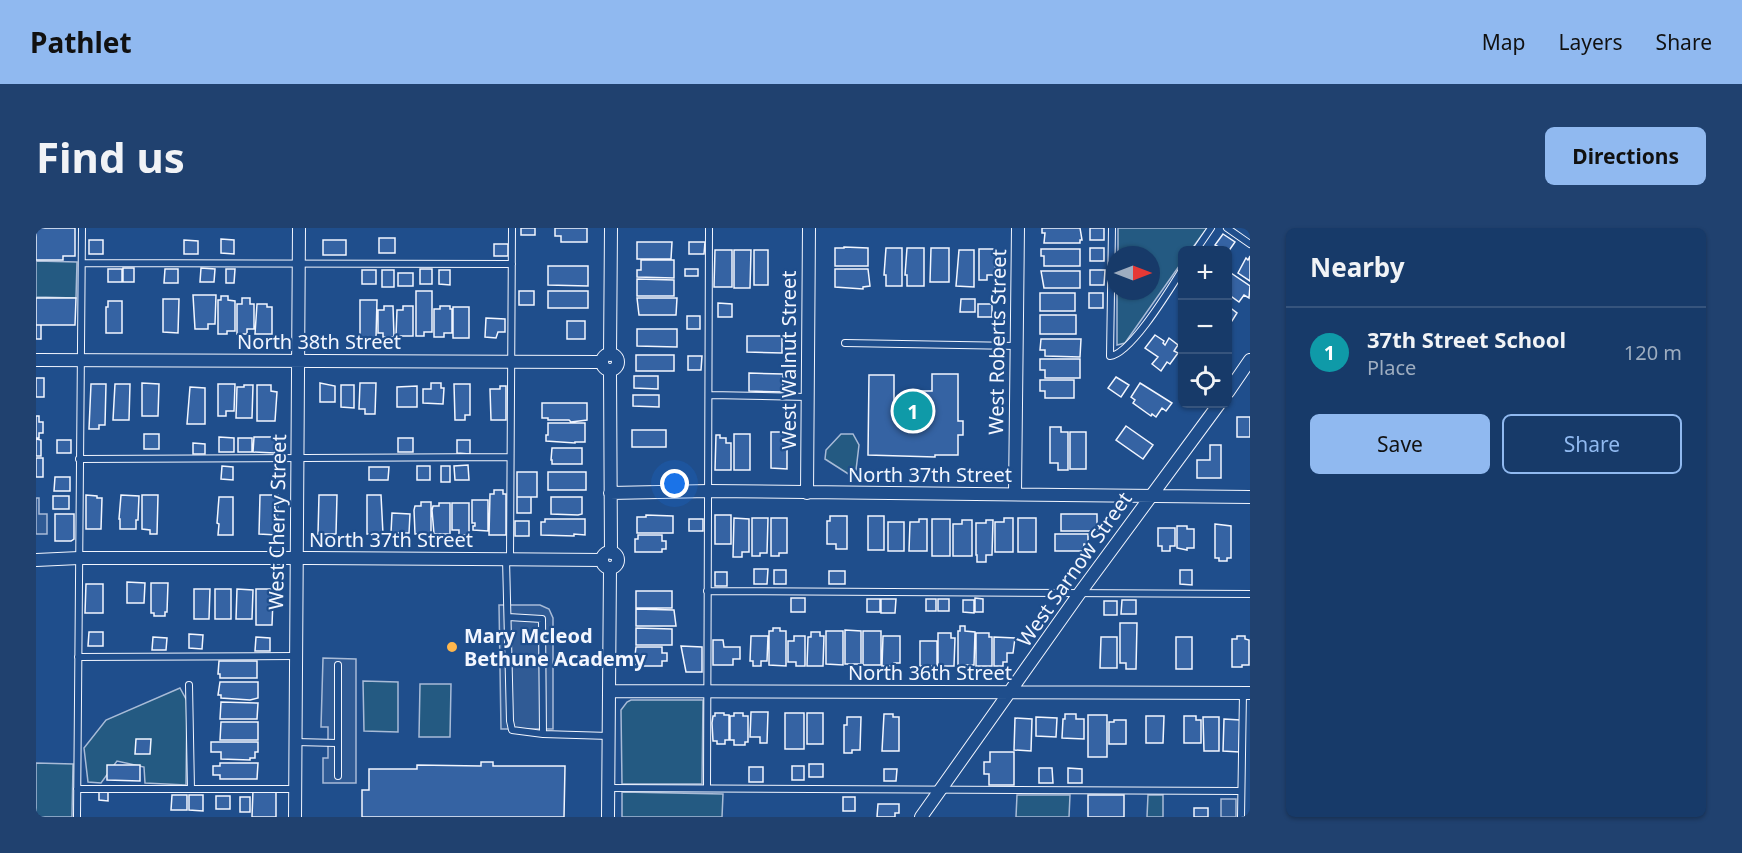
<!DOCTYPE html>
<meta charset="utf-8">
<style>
:root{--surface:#173a69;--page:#20416f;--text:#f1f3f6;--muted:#9eadc0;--line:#36547d;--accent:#90b9f0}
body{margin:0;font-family:"Noto Sans",sans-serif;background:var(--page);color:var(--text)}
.controls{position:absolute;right:18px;top:18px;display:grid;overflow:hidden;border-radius:9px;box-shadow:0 2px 4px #0004}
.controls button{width:54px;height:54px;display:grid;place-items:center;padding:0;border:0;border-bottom:2px solid var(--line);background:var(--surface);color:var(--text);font:30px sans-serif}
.compass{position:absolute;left:1070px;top:18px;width:54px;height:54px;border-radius:50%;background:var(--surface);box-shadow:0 2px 4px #0004;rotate:90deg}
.you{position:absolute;left:639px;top:256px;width:21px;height:21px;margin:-15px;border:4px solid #fff;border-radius:50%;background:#1a73e8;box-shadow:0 0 0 9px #1a73e833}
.badge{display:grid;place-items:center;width:39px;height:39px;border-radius:50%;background:var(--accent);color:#fff;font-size:20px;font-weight:700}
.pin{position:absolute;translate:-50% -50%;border:3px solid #fff;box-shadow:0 2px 6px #0006}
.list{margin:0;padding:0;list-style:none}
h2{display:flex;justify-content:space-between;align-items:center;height:78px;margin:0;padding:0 24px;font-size:26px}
h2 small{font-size:20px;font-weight:400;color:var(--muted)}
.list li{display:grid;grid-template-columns:39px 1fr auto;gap:18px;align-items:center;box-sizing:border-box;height:90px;padding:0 24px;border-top:2px solid var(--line)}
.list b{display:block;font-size:22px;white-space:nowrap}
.list p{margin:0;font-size:20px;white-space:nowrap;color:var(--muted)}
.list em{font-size:20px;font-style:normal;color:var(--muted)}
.actions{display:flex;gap:12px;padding:18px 24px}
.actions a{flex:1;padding:14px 0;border:2px solid var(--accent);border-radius:9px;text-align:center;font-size:21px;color:var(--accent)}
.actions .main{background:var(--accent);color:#111}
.icon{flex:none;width:33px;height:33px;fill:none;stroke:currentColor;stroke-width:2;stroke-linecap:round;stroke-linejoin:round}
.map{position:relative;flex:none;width:1214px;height:589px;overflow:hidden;border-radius:9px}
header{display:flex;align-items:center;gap:36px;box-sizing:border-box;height:84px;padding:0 30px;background:var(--accent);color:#111}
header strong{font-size:28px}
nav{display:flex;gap:33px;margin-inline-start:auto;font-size:21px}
.intro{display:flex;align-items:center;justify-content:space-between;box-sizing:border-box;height:144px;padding:0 36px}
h1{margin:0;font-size:42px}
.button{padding:15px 27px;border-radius:9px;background:var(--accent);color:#111;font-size:21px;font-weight:700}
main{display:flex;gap:36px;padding:0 36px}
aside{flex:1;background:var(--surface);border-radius:9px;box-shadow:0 2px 4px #0004}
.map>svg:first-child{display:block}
.green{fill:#245a82;stroke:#a8bbd7;stroke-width:1.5}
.parking{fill:#305b95;stroke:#a8bbd7;stroke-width:1.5}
.building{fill:#3563a3;stroke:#f2f6ff;stroke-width:1.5}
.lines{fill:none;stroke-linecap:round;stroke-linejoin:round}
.lane-casing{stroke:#f2f6ff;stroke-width:8}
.street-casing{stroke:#f2f6ff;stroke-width:14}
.lane{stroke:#1f4e8c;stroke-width:6}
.street{stroke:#1f4e8c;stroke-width:12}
.poi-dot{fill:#ffb74d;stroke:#1f4e8c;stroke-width:2}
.labels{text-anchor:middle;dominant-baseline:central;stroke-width:4.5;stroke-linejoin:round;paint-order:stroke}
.street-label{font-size:20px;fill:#f2f6ff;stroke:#1f4e8c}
.poi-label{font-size:20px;font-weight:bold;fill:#f2f6ff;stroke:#1f4e8c;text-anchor:start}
</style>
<header>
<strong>Pathlet</strong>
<nav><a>Map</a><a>Layers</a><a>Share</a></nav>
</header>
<div class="intro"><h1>Find us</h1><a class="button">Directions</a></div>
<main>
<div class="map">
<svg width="1214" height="589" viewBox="0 0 1214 589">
<rect width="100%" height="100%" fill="#1f4e8c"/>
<path class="green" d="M1082,0h89l-16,22h-9v12l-57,81 -8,2v-54h34v-36h-33z
M0,33l41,1 -1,36 -40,-1z
M805,206h12l6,11 -3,25 -6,5 -25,-16 1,-9z
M327,453l35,1v50l-34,-1z
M384,456h31l-1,53h-31z
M144,460l7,13 -1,84 -41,-2 -1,-16 -27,-6 -16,22 -13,-1 -4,-34 22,-28z
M595,472h72l-1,84h-80l-1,-74 6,-8z
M0,535l37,1 -1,53h-36z
M586,564l101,2 -1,23h-100z
M981,567h53l-1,22h-53z
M1112,567h15v22h-16z"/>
<path class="parking" d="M0,270h3v16h8v20h-11z
M463,377h41l9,4 4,9v111h-52z
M287,430l33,1v124h-33v-25h5v-31h-7z
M1185,571h15v18h-15z"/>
<path class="building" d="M0,0h39v28h-12v4h-27z
M485,0h14v7h-14z
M519,0h32v14h-26v-6h-6z
M1006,0h38l2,12h-2v3h-36l1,-10h-3z
M1054,0h14v12h-14z
M1187,6l12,8 -7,10 -13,-7z
M343,10h16v15h-16z
M185,11l13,1v14l-13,-1z
M53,12h14v14h-14z
M148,12l14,1v13h-14z
M287,12h23v15h-23z
M601,14h35l-1,17h-34z
M653,14h16l-1,12h-15z
M458,16h14v12h-14z
M808,19l24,1v18h-33v-18h9z
M850,20h16v38h-16v-11h-2z
M871,20h17v38h-17v-11h-2z
M895,20h18v34h-19z
M1054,20h14v13h-14z
M943,21h16v17l2,5 -3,4h-7v5h-8z
M1005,21h39v17h-36v-10h-3z
M679,22h17v37h-18z
M698,22h17l-1,38h-16z
M718,22h14v35h-14z
M923,22h15v37l-18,-1z
M1214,28v25l-12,-8 8,-15 2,2z
M605,32h33v18l-37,-1v-7h4z
M512,38h40v20l-40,-1z
M87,40h11v14h-11z
M165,40l14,1 -1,13h-14z
M72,41h14v13h-14z
M129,41h13v14h-14z
M190,41h9l-1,14h-8z
M384,41h12v15h-12z
M649,41h13v7h-13z
M799,41h33l2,17 -7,1v2l-28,-2z
M326,42h14v14h-14z
M346,42h12v17h-12z
M403,42h11v15l-11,-1z
M1054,42h15l-1,15h-14z
M1005,43h39v17h-36z
M1192,43l22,15 -1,12 -5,-3 -5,7 -11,-8z
M362,45h15v13h-15z
M601,51l37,1v16h-37z
M380,63h16v41h-8v4h-8z
M483,63h15v14h-15z
M512,63h40v17h-40z
M1004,65h35v18h-35z
M1053,65h14v15h-14z
M157,67h23l-1,29h-7v5h-13z
M185,68h7v4l7,1v30h-8v3h-9v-34h3z
M0,70h40l-1,27h-39z
M206,70h8v6h4v25h-7v5h-10v-30h5z
M601,70h40l-1,17h-37z
M127,71h16l-1,34 -15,-1z
M925,71h14v13h-15z
M324,72h17l-1,38h-16z
M72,73h14v32h-16v-26h2z
M682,75l14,1v13h-14z
M221,76h10v3h5v27h-17z
M942,76h14v13h-14z
M348,78h9l1,31h-11v-4h-5v-23h6z
M367,78h10v30h-17l1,-26h6z
M404,78h10v3h2v24h-8v4h-10v-28h6z
M1192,78l9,7 -5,8 -4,-1z
M417,79h16v31h-16z
M1004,87h36v19h-36z
M651,88h13v13h-13z
M450,90l19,1v13h-7l-2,6 -11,-1z
M531,93h18v18h-18z
M0,97h5v14h-5z
M601,101h40v18l-40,-1z
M1119,107l9,6 -1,2 2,2 4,-7 9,7 -4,6 4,2 -8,11 -3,-2 -6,9 -9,-7 6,-7 -13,-9z
M711,108h35v17l-35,-1z
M1005,111h40l-1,18 -35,-1v-6h-5z
M600,127h38v16h-38z
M652,128h14l-1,14h-13z
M1004,131h40v19h-35v-8h-5z
M713,145l34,1v18l-34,-1z
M896,146h26v47h5v14h-5v20h-23v2l-67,-2 1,-80h25v25l18,2v-9h8v-2h12z
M598,148h24v13l-24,-1z
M1080,149l13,8 -8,12 -13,-9z
M0,150h8v19h-8z
M1004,152h34v18h-29v-7h-5z
M106,155l17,1 -1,32h-16z
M284,155l15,3v16h-15z
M324,155h16l-1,31h-10v-5h-6z
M395,155h10v5h3l-1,16 -20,-1v-14h8z
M1104,155l32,20 -6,8 -4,-3 -6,9 -4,-3 -1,2 -18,-13 2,-3 -4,-3z
M55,156h15l-1,41h-6v4h-10z
M79,156h15l-1,36h-16z
M182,156h17l-1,27h-8v5h-8z
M418,156h16v31h-5v5h-10z
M208,157h9l-1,33h-16l1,-31h7z
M221,157h14v6l6,1 -2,29h-18z
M305,157h13v23l-13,-1z
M381,158v21h-20v-20z
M464,158h6v34h-15l-1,-31h10z
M154,159l15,1v36h-18z
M597,167h26v12l-26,-1z
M506,175h45v17l-16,2 -2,-2h-21v-2h-6z
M0,188h3v6h4v11h-4v5h-3z
M1201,189h13v20h-13z
M512,195h37v19h-10v1l-29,-2v-6h2z
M1090,198l27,19 -10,14 -27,-19z
M1014,199h11v5h7v38h-10v-7h-8z
M596,202h34v17h-34z
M735,204h16v37l-16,-1z
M1034,204h16v37h-16z
M108,206h15v15h-15z
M698,206h16v36h-16z
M680,207h4v3h6v5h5v27h-16z
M183,209l15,1v14h-15z
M218,209h21v16l-22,-1z
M202,210h14v14h-14z
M362,210h15v14h-15z
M0,211l5,1v16h-5z
M21,212h14v13h-14z
M421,212h13v14l-13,-1z
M157,215l12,1v10h-12z
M1174,217h11v33h-24v-18h13z
M516,220h30v16h-30v-4h-1z
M0,230h7v19h-7z
M432,237l1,15h-14l-1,-14z
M186,238l11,1v13l-12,-1z
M381,238h13v14h-13z
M405,238h9v16h-9z
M333,239h20l-1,13h-19z
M481,244h20v25h-20z
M512,244h38v18h-38z
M19,249h15v14h-16z
M458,262h9v4h3v41h-17l1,-41h4z
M50,267l11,1v2h5l-1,31h-15z
M85,267l18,1 -1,24h-2v9h-16v-10h-1z
M106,267h16l-1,39h-7v-4l-8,-1z
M224,267h18l-1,40 -18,-1z
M283,267h18l-1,39h-18z
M331,267h14l2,39h-16z
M17,268h16v13h-16z
M183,269h14v38h-15l1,-11 -2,-1z
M481,269h14v16h-14z
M515,269h31v17l-4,1 -27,-1z
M436,272h16v31l-15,-1v-4h2v-3h-3z
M385,274h10v32h-16l-1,-24 1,-4h6z
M403,275h11v31h-16l-2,-24 1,-4h6z
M416,275h17v32h-10v-5h-7z
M356,285l18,1 -1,19h-18z
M19,286h19v25l-3,2h-16z
M1025,286h36v17h-36z
M610,287l27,1v17h-36v-16h9z
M679,287h16v29h-16z
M794,288h17v33h-11v-5h-9v-23h3z
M832,288h16v34h-16z
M698,290l15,1v33h-7v5h-9z
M716,290h16l-1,35h-7v3h-8z
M735,290h16v35h-8v3h-8z
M968,290h9v34h-18v-30h9z
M982,290h18v34h-18z
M509,291h40v16l-11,-1v2l-33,-1v-13h4z
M653,291h14v12h-14z
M883,291h8v32h-18l1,-29h9z
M896,291h18v37h-18z
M926,292h10v36h-19v-32h9z
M950,292h7l-1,35h-6v7h-9v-7h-1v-32h10z
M479,293h14v15h-14z
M852,294h16v29h-16z
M1179,296l16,2v32h-4v3h-8v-3h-4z
M1141,298h10v3h7v19h-7v2l-10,-2z
M1122,300h17v18h-5v5h-8v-5h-4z
M1019,306h33v10h-4l-1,7h-28z
M602,307h24v6h4v8h-4v3h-27v-13h3z
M718,341h14l-1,15h-13z
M738,342h12v14h-12z
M1144,342h12v15l-12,-1z
M793,343h16v13h-16z
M679,344h12v14h-12z
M91,354l18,1 -1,20h-17z
M115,355h17l-1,29h-2v4h-11v-3h-3z
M50,356h17v29h-18z
M158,361h16l-1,30h-15z
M179,361h16v30h-16z
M201,361l16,1 -1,29h-16z
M220,361h16v10h1l-1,26h-16z
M600,363h36v17h-36z
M755,370h14v14h-14z
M939,370l8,1v13h-8z
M831,371h13v13h-13z
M845,371h15l-1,14h-14z
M890,371h10v12h-10z
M902,371h11v12h-11z
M927,372h11v13l-11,-1z
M1086,372h14v14h-15z
M1068,373h13v14h-13z
M600,381l38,1 2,16h-40z
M1084,395h17l-1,46h-10v-6h-6z
M924,398h5v5l10,1 -1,33h-16v-34h2z
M600,400l36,1v16h-36z
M737,400h7v3h6v35l-17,-1v-34h4z
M809,402l16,1v33h-16z
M790,403h17v34l-17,-1z
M827,403h18v34h-18z
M53,404h14v14h-15z
M775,404h9v4h4l-1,30h-16l1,-29h3z
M902,405h13v5h4l-1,28h-16z
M940,405h13v4h3v29h-16z
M153,406l14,1 -1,14 -13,-1z
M715,408h17l-1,25h-6v5h-8v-5h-3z
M758,408h11v30h-9v-4h-8v-21h6z
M847,408h17v27h-6v3h-12z
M1201,408h8v3l4,1v25h-7v2h-10v-28h5z
M117,409l14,1 -1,12h-14z
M220,409l14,1v13h-15z
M958,409l21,1 -2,15h-6v9h-4v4h-9z
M1065,409h16v31h-17z
M1140,409h16v32h-16z
M677,412h10l1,7h16v12h-7v6h-20z
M884,413h17v25h-17z
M645,418l21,1v25h-16z
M600,419h26v6h5v8h-5v5h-24v-1l-4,-1z
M183,433h38v17h-37v-4h-2z
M184,454h38v16l-8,2 -29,-2v-3h-3z
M185,474l37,1 -1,16h-37z
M715,484h17l-1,31h-7v-6h-10z
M679,485h9v2h5v25h-4v4h-8v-3h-4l-1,-18 1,-7h2z
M698,485h9v3h5v26h-3v3h-11v-5h-4v-24h4z
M749,485h19v36h-19z
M771,485h16v31h-16z
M848,486h9v3h6v34h-17z
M1029,486h11v5h8v20l-22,-1 1,-19h2z
M1052,487h19v42h-19z
M1110,488h18l-1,27h-17z
M1148,488h12v4h5v23h-17z
M811,489h14l-1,33h-8v3h-8v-28h3z
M1000,489l21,1 -1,19 -20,-1z
M1167,489h16v34h-15z
M979,490l17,1 -1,32 -17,-1z
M1188,491l16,1 -1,32 -16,-1z
M1078,492h12v24h-17v-22h5z
M185,494h37v18h-38z
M100,511h15l-1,15h-15z
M175,514h47v10h-3v6h-5v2l-29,-1v-7h-10z
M954,524h24v33h-25v-11h-5v-12h6z
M445,534h12v4h72l-1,51h-202v-27h7v-21h48v-4l64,1z
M184,535h38l-1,16h-37v-4h-7v-9h7z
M773,536h14v13h-14z
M71,537h33v16l-33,-1z
M756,538h12v14h-12z
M713,539h14v15h-14z
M1003,540h13l1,15h-14z
M1032,540l14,1v14h-14z
M848,541h13l-1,12h-12z
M63,562l9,1v10l-9,-1z
M217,562l23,1v26h-24z
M136,567h15v15h-16z
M153,567h14v16l-14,-1z
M1052,567h36v22h-36z
M180,568h14v13h-14z
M204,569h10v15h-10z
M807,569h12v14h-12z
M842,576h21v9h-4v4h-18z
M1158,580h14v9h-14z"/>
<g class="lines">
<g class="lane-casing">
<path id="lane" d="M1076,0l-2,128c21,-2 60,-67 72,-86
M1191,0l23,16
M1160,22l15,-22
M46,35l430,1
M809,115l171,3
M673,167l98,2
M43,231l431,-2
M474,330l2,-330
M470,331l4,162 2,9 31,4 66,2
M671,363l543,3
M472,389l34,2 1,115
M42,429l217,-1
M153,457l2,104
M260,514l41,1
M302,548v-111
M573,560l632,3
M671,560l2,-560
M41,561h218
M41,589l5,-589
M1205,589l2,-124"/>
</g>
<g class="street-casing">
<path id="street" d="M566 134a8 8 0 1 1 16 0a8 8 0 1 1-16 0Z
M574,127l1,-127
M0,132l566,2
M574,142l1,183
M1192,164l22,-32
M574,265l99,-2 541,6
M771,265l2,-265
M979,265l3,-265
M566 332a8 8 0 1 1 16 0a8 8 0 1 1-16 0Z
M0,332l43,-2h232l291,2
M573,463l641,2
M259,589l4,-589
M572,589l2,-249
M885,589l158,-223 140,-190"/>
</g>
<use href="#lane" class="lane"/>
<use href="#street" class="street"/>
</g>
<circle class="poi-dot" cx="416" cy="419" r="6"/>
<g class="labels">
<g class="street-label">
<text x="283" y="113">North 38th Street</text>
<text transform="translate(961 114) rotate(-89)">West Roberts Street</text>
<text transform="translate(752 132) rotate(-90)">West Walnut Street</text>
<text x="894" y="246">North 37th Street</text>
<text transform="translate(241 294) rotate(-89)">West Cherry Street</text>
<text x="355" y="311">North 37th Street</text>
<text transform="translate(1038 341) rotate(-55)">West Sarnow Street</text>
<text x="894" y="444">North 36th Street</text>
</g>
<g class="poi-label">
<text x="428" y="407">Mary Mcleod<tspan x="428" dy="23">Bethune Academy</tspan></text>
</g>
</g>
</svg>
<div class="controls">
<button>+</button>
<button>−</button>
<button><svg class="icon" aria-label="locate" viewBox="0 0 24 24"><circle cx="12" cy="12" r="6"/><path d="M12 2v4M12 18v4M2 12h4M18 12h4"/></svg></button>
</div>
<svg class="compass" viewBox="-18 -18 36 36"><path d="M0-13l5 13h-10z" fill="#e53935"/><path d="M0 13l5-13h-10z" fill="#9eadc0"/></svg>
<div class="you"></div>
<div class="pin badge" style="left:877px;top:183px;background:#0f9aa8">1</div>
</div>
<aside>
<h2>Nearby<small></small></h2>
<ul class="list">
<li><span class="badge" style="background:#0f9aa8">1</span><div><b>37th Street School</b><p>Place</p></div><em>120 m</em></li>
</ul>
<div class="actions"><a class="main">Save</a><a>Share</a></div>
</aside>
</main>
